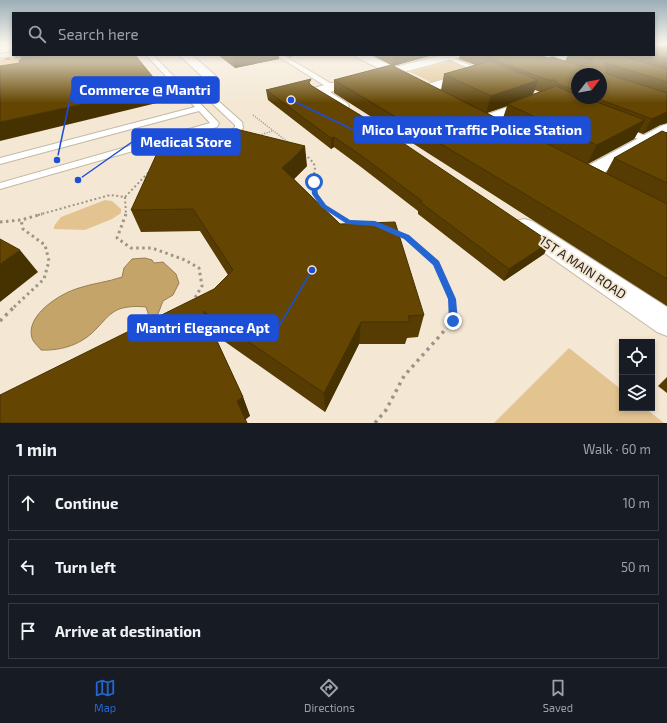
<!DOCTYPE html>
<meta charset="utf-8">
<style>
:root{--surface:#171b24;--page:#20242c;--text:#f1f3f6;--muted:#9ea1a6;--line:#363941;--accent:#2565d1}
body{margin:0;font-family:"Exo 2",sans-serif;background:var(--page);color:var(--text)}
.controls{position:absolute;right:12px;bottom:12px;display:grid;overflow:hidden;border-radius:0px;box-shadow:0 2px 6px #0003}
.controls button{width:36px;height:36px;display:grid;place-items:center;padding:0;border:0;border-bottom:1px solid var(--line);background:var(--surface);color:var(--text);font:20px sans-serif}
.compass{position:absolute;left:571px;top:68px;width:36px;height:36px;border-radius:50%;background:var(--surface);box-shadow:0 2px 6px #0003;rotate:59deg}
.stop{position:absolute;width:12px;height:12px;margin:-9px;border:3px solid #2565d1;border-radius:50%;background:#fff}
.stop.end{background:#2565d1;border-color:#fff;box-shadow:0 1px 4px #0008}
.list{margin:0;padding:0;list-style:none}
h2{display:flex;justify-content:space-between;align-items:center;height:52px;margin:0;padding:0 16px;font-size:17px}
h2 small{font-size:13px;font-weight:400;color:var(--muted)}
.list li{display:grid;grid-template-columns:26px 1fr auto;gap:12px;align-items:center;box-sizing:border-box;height:56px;margin:0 8px 8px;padding:0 8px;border:1px solid var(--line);border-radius:0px}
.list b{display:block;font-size:15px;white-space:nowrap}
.list em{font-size:13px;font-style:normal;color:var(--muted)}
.icon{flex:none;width:22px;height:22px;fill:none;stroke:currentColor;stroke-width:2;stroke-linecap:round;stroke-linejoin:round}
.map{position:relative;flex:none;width:667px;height:423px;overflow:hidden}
.search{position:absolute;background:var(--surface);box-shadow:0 2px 6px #0003;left:12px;right:12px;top:12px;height:44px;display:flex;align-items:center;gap:10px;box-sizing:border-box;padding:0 14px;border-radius:0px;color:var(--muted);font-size:15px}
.sheet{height:244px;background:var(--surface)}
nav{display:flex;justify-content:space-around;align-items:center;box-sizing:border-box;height:56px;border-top:1px solid var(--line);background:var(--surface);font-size:11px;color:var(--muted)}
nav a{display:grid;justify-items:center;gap:2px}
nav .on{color:var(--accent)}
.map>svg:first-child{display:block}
.green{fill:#e3c491}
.water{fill:#c5a46a;stroke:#967e53}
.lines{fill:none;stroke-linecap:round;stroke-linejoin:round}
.service-casing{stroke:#c4b8a5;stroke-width:2}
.minor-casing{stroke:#c4b8a5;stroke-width:2}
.tertiary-casing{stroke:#c4b8a5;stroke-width:2}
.trunk-casing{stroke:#fff;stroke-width:2}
.path-far3{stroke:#9e9587;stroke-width:1.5;stroke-dasharray:1 1.5;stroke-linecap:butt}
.path-far2{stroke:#9e9587;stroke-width:2;stroke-dasharray:2 2.5;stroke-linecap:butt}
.path-far1{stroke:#9e9587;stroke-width:3;stroke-dasharray:2.5 3.5;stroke-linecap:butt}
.path{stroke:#9e9587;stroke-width:3.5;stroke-dasharray:3 4.5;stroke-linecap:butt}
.service{fill:#fff;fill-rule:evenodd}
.minor{fill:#fff;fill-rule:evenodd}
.tertiary{fill:#fff;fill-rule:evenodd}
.trunk{fill:#f0c677;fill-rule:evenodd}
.rail-casing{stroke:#837b6f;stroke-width:2.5}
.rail{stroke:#f4e8d4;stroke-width:1.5;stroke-dasharray:5;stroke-linecap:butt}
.wall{fill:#563c02;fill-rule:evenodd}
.shaded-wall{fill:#463101}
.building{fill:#644602;stroke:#463101}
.route{fill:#2565d1}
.labels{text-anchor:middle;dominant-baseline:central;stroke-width:4;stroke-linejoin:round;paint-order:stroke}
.street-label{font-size:13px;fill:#2a251e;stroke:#f4e8d4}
.leader{fill:none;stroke:#1d4ed8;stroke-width:1.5}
.callout-dot{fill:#1d4ed8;stroke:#f4e8d4;stroke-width:1.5}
.callout{fill:#1d4ed8;stroke:#1d4ed8;stroke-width:1.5}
.callout-label{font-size:14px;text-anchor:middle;font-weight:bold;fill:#fff}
</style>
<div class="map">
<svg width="667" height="423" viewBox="0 0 667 423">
<rect width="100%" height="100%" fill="#f4e8d4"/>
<path class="green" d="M451,61l25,11 -41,12 -25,-12z
M105,200l7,1 9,8v4l-9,6 -27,11 -31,-1v-3l7,-9z
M569,348l53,42v18h23l19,15h-170z"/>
<path class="water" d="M145,258l7,2 2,3 9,-1 13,12 3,9 -6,12 -10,6 -5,13 -9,2 -3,-9c-9,-1 -22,-1 -31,4 -7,4 -12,11 -18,17 -14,16 -35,23 -56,22 -3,-4 -8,-8 -9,-12 -7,-23 29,-45 47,-50 15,-5 29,-6 43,-11l2,-9 8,-9z"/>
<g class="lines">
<g class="service-casing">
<path id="service" d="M146,55h7l66,68 -2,4 -217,62v-6l210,-60 -11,-12 -199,53v-6l195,-51z
M276,55h7l54,32 -4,2h-3z
M438,55h8l42,18 -5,1z
M211,75l4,2 -8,14 35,31 1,6 -5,6h-6l-2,-2 5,-5v-2l-36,-34 10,-15z
M622,126l45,19v6l-48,-20 -1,-2z"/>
</g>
<g class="minor-casing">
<path id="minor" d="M179,55h13l25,22 -1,3h-10z
M354,55h15l26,12 48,-12h19l-2,2 -56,15 1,2 -2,3 -4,1 -7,-3 -62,17 17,11 2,3 -2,3c-12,3 -24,-9 -34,-15l-2,-3 2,-3 69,-18 -26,-13z
M562,55h18l-2,2 -31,10 -4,-1 -2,-3 2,-3z
M471,71l5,1 1,3 -1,3 -50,15 -5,-1 -2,-3 2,-3z
M532,98l5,1 2,3 -2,3 -45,18 -6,2 -6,-2 -2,-3 2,-3z
M667,124v12l-73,42 -7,2 -7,-2 -3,-4 3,-4 81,-44z
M524,219l8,2 135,86v29l-10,-4 -141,-99 -4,-6 4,-6z"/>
</g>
<g class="tertiary-casing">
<path id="tertiary" d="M13,45v6l-13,2v-6z"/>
</g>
<g class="trunk-casing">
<path id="trunk" d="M31,55h26l-2,2 -4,1 -51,10v-8z"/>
</g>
<path class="path-far3" d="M253,115l36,28
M257,136l15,-5"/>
<path class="path-far2" d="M304,154c19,15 7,15 9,33 2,13 14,21 24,28
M125,197l1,18
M38,215l72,-20 15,2 25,-26"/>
<path class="path-far1" d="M126,214l-9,24 14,10h21l33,12 14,8 3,18 -9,15
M335,214l16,8 18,1
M0,222l21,-2 21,-6
M396,233c11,4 33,20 40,30 6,7 16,34 16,44
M14,307l30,-28 5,-18 -4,-16 -22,-16 -2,-9"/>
<path class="path" d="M0,321l15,-15
M375,423l11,-13 18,-34 49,-55 -1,-15"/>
<use href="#service" class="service"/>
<use href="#minor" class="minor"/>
<use href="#tertiary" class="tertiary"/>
<use href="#trunk" class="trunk"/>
<g class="rail-casing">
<path id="rail" d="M0,60l30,-5"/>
</g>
<use href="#rail" class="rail"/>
</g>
<path class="wall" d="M654,44h13v79l-7,2 -17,9 -5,-2 -4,7 -46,25 18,9 8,-15 53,-26v174l-333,-213v-13l57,-15 -19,-10h61l-40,11 48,24 3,-16 31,-9 -16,-6 1,-4h79l9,3 17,3 3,-6h86zM577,74l24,24h-24zM535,90l5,2 -7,2zM507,106l-5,15 -15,-8z
M218,55h61v4l-44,9z
M311,85l239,157 -6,12 -40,27 -86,-67v-3l-57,-44 -27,-20 -3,2 -63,-49 -2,-10z
M307,166l-13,13 130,136 -6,22 -11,1 -2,6h-46l-34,68 -111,-78 29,63 7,19 -250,7 214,-134 14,-14 -28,-44 -59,1 -10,-22z
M667,377v16l-9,-7z"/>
<path class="shaded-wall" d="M19,55h68l-62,11z
M239,55h40v4l-44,9 -2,-12z
M289,55h8l-8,2z
M394,55h39l-40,11z
M538,80l-6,16 -25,8v2l-21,7 5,-17z
M161,87l4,14 -165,40v-19z
M667,112v11l-7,2 -17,9 9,-15z
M645,120l-11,19 -47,25 10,-19z
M334,137v10l-3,2v-11z
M305,146l2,20 -23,23 -2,-21z
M550,242l-6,12 -40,27 5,-12z
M20,250l18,22 -38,30v-38z
M361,322l-2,22 -34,68 -1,-19z
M243,397l7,19 -5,4 -8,-19z"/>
<path class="building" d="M654,47l13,3v8l-13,-3z
M47,55h88l26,32 -161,35v-56l20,-3 -1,-3z
M482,55h57l9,3 4,-1 29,9h2l1,-3h8l1,-2 -3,-3 -9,-3h38l48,14v13l-61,-19 1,11 60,19v19l-15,7 -56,-21h5v-24h-24v17l-19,-7 -3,-4h-7l-56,-21 -3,-3z
M490,61l48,19 -47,16 -47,-22z
M391,65l276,139v75l-333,-199z
M311,79l-2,4 3,3 63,38 175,118 -41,27 -89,-67 2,-1 -60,-45 -28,-19 -3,1 -65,-48z
M556,86l21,9v3h9l59,22 -48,25 -90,-41z
M236,129l69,17 -23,22 58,56 55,-2 29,93 -16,1 2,6h-49l-37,71 -121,-82 40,86 -6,4 10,22h-247v-28l214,-106 19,-19 -40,-61 -62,1 27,-59 53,-6z
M662,131l5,2v50l-53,-25z
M0,239l20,11 -20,14z"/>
<linearGradient id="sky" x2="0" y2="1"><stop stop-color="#9aaeb6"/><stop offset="0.43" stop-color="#faf5ec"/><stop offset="1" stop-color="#faf5ec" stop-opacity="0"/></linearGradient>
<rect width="667" height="103" fill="url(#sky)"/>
<path class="route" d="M314,180l2,2 2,12 8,11 24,15 25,1 34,14 30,26 17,38 2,22 -2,3 -3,1 -4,-4 -1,-22 -15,-34 -29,-26 -30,-13 -27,-2 -26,-17 -9,-13 -1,-12z"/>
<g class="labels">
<g class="street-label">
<text transform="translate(583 267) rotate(34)">1ST A MAIN ROAD</text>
</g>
</g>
<path class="leader" d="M57 160L72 90M291 100L354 130M78 180L132 142M312 270L278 328"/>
<g class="callout-dot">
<circle cx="57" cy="160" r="4"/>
<circle cx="291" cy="100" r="4"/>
<circle cx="78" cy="180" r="4"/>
<circle cx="312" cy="270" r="4"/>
</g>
<g class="callout">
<rect x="72" y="77" width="147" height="26" rx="4"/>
<rect x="354" y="117" width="236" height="26" rx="4"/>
<rect x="132" y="129" width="108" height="26" rx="4"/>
<rect x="128" y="315" width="150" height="26" rx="4"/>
</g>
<g class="callout-label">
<text x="145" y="95">Commerce @ Mantri</text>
<text x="472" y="135">Mico Layout Traffic Police Station</text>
<text x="186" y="147">Medical Store</text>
<text x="203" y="333">Mantri Elegance Apt</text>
</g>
</svg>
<div class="controls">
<button><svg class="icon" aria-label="locate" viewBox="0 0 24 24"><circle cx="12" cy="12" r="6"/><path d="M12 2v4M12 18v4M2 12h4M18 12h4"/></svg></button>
<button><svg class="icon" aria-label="layers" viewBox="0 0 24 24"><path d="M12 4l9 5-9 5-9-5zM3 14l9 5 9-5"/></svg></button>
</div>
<svg class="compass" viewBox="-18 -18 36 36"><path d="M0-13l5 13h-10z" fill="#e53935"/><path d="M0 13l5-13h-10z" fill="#9ea1a6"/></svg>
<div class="stop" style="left:314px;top:182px"></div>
<div class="stop end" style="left:453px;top:321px"></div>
<div class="search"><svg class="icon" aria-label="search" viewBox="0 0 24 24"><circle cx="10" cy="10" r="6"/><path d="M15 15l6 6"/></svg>Search here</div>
</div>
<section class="sheet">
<h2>1 min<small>Walk · 60 m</small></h2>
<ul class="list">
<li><svg class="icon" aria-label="ahead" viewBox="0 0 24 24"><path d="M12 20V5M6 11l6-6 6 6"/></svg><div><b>Continue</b></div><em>10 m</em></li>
<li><svg class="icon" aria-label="left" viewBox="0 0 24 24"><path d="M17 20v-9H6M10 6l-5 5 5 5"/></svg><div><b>Turn left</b></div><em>50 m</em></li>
<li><svg class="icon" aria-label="arrive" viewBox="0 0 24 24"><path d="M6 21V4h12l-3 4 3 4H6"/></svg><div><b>Arrive at destination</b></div></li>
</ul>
</section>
<nav>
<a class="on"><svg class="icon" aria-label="map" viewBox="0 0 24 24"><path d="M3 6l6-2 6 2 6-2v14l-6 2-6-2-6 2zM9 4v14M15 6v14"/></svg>Map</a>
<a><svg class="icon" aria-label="directions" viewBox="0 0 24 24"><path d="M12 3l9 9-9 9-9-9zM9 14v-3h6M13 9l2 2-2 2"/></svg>Directions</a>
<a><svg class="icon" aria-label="saved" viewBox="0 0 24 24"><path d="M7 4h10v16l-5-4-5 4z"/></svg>Saved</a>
</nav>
